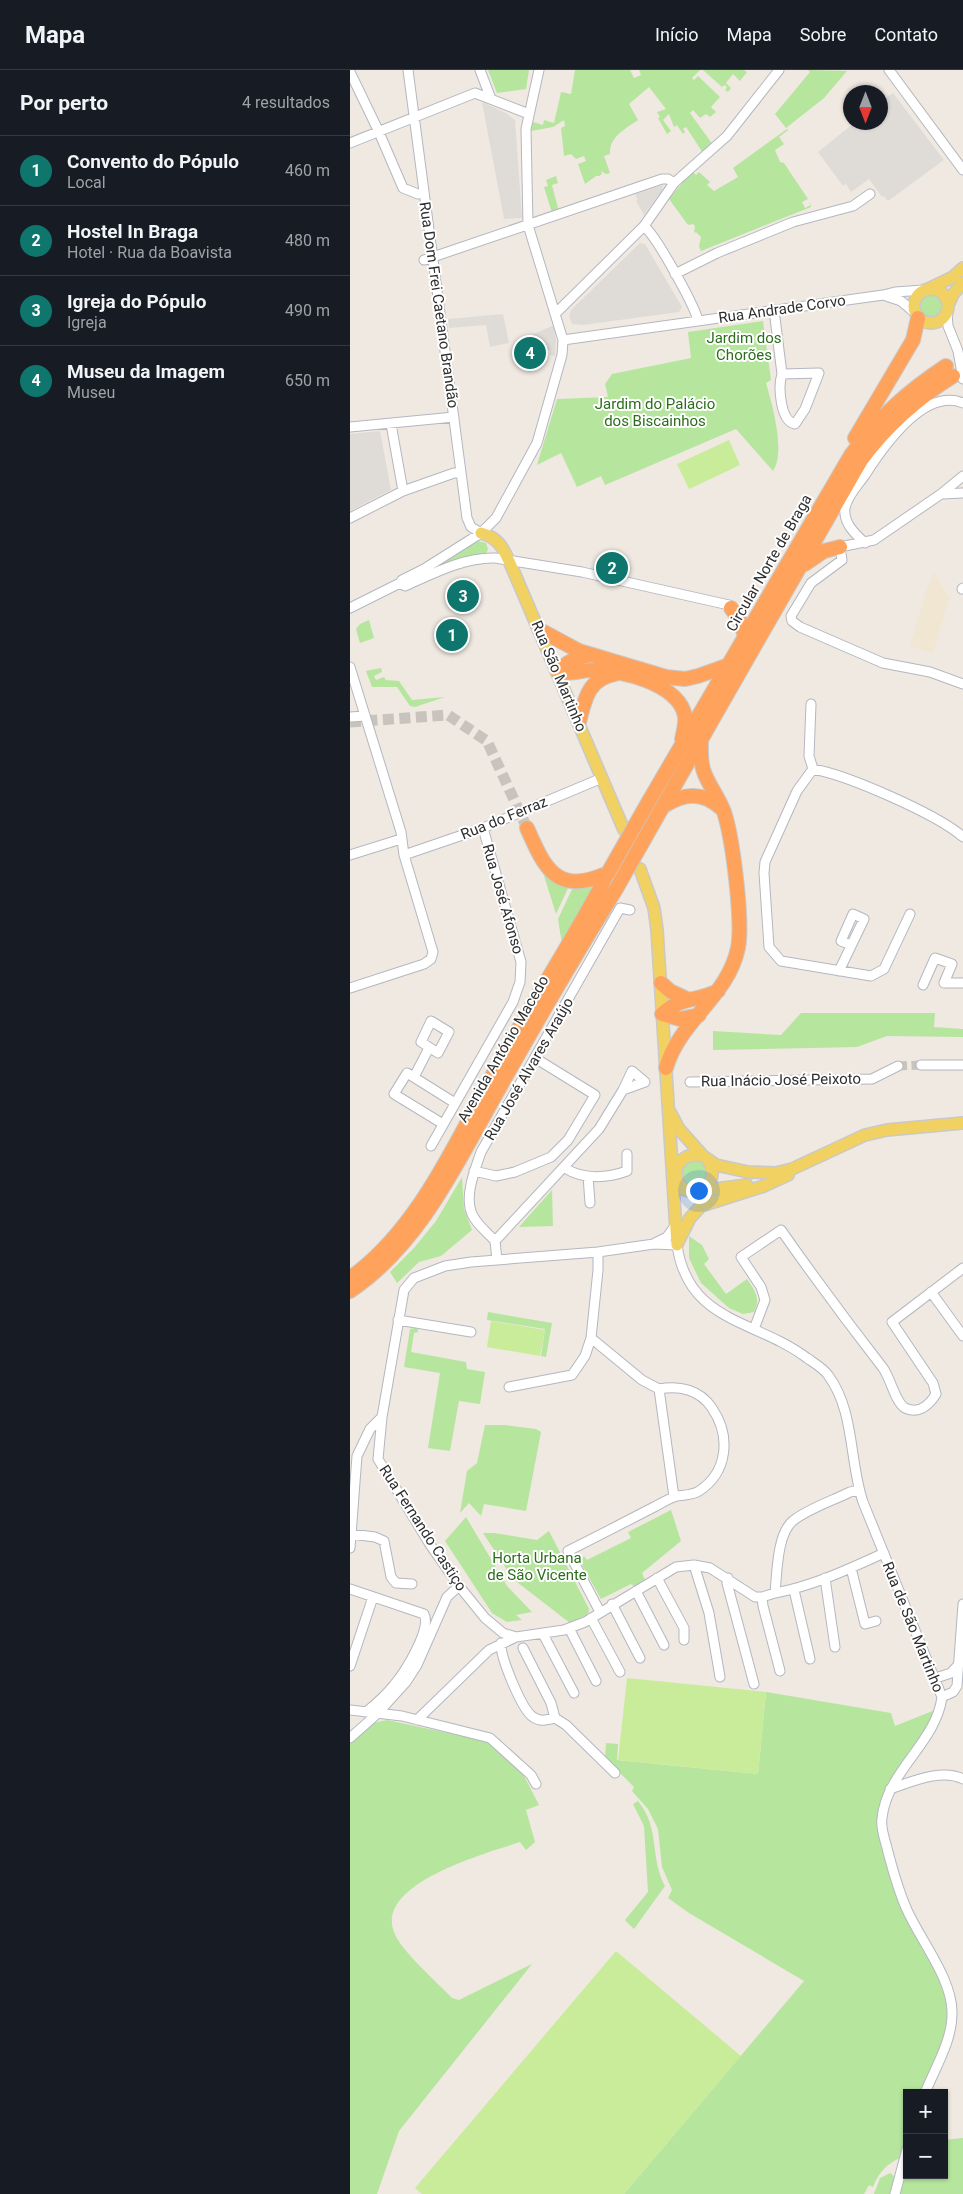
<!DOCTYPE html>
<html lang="pt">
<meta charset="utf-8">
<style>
:root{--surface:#171b24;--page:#242831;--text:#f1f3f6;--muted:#9ea1a6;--line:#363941;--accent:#0f766e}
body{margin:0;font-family:Roboto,sans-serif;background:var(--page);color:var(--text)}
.controls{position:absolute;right:15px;bottom:15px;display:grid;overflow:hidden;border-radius:0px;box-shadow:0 1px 4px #0004}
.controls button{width:45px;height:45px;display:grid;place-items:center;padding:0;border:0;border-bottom:1px solid var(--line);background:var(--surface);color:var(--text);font:25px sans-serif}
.compass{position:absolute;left:493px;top:15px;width:45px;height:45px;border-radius:50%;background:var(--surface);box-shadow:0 1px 4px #0004;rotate:180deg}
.you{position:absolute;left:348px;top:1120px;width:18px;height:18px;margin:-12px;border:4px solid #fff;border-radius:50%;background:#1a73e8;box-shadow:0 0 0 8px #1a73e833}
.badge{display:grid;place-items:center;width:32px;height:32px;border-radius:50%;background:var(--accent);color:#fff;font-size:16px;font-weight:700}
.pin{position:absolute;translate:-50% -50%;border:2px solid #fff;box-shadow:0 1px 5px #0006}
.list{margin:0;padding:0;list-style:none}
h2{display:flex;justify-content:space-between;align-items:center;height:65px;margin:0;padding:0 20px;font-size:21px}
h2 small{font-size:16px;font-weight:400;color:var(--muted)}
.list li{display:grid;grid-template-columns:32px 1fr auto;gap:15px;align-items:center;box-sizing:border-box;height:70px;padding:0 20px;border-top:1px solid var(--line)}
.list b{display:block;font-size:19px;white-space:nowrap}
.list p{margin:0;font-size:16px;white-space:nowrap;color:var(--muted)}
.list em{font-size:16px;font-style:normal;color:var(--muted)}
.map{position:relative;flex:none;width:613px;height:2124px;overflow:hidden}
header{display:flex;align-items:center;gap:30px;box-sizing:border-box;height:70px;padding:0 25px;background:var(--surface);border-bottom:1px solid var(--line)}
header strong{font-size:24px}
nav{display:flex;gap:28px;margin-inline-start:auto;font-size:18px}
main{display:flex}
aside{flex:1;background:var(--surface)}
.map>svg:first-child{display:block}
.education{fill:#f0e6d1}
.green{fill:#b6e59e}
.pitch{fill:#c9ec9a}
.plaza{fill:#dfdcd8}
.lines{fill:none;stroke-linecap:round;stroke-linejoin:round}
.minor-tunnel{stroke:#c8c4bd;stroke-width:9;stroke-dasharray:9 4.5;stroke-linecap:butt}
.major-tunnel{stroke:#c8c4bd;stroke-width:11;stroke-dasharray:11 5.5;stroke-linecap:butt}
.minor-casing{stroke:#b4b7c1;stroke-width:11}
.major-casing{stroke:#c9c9c9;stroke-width:14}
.highway-casing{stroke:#c9c9c9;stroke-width:16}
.minor{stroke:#fff;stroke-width:9}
.major{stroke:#f2d163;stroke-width:11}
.highway{stroke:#ffa35c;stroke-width:14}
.highway-bridge-casing{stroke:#c9c9c9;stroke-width:16;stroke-linecap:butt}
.highway-bridge{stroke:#ffa35c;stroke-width:14}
.labels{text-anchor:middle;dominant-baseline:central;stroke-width:4;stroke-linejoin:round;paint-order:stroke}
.street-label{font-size:15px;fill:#2e2e2e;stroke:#fff}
.park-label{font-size:15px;fill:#2c6e1b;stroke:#fff}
</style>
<header>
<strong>Mapa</strong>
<nav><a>Início</a><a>Mapa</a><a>Sobre</a><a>Contato</a></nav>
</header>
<main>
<aside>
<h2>Por perto<small>4 resultados</small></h2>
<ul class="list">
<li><span class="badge">1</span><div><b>Convento do Pópulo</b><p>Local</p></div><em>460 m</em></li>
<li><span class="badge">2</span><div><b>Hostel In Braga</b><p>Hotel · Rua da Boavista</p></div><em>480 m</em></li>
<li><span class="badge">3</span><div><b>Igreja do Pópulo</b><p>Igreja</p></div><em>490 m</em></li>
<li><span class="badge">4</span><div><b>Museu da Imagem</b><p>Museu</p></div><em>650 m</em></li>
</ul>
</aside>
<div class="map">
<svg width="613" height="2124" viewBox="0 0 613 2124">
<rect width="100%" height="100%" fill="#efe9e1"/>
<path class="education" d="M584 503 599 528 583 583 560 576 576 522Z"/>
<path class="green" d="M138 0H179L176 19 147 23Z
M225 0H280L284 8 291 5 289 0H350L342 8 344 10 348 6 370 27 361 37 366 42 360 47 356 44 350 48 343 40 340 43 363 75 353 83 336 57 333 59 335 62 333 64 327 55 324 57 319 44 313 50 321 61 317 64 308 48 310 47 307 42 316 39 299 17 279 34 288 50C275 59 259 67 260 84L254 86 260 103 256 104 251 101 252 104 249 106H246L235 114 228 94 236 91 234 86 226 89 221 84 214 86 211 58 215 56 214 50 203 57 181 61 183 52 193 55 194 50 204 53 211 22 221 24Z
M353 0H394L397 2 390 11 383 4 376 13 381 18 378 22 375 20 377 17 374 15 372 17Z
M458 0 497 1 474 28 436 58 425 44 460 2Z
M437 59 438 60 429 67 434 74 425 80 430 92 434 93 458 129 452 132 455 138 461 135 459 131 461 136V137L351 181 349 176 351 167 347 163 344 162 345 156 343 154 338 155 319 129 342 101 346 105 349 102 360 112 357 115 364 121 388 107 383 98Z
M206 106 208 113 202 115 209 142 202 143 194 117 198 116 196 110Z
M568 236a13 13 0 1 1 26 0a13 13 0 1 1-26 0Z
M413 251 421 310 416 313C422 334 436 382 423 401L386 359 255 415 251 406 227 417 211 383 187 395 207 329 258 327 255 314 262 304 341 288 338 262Z
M128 471 136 473 138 479 136 484 56 513Z
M19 550 24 568 10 573 6 559 10 554Z
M31 598 32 602 24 606 26 610 34 607 36 610 49 611 62 630 95 627 65 637 60 636 47 617H22L16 601Z
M191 796 220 814 206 844Z
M247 811 212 874 208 849 224 815Z
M451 943H585L584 957 613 959V967L537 966 507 977 363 980V961L431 965Z
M330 1103a14 14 0 1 1 28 0a14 14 0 1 1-28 0Z
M112 1107 114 1139 122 1160 91 1186 69 1192 47 1213 40 1202 64 1178 86 1151Z
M202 1120 203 1156 169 1157Z
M339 1166 352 1175 359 1189 354 1194 376 1224 397 1209C405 1221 411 1228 404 1242L393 1244 379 1238 351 1213 339 1188Z
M138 1242 202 1253 196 1287 191 1286 195 1259 137 1250Z
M65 1258 68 1259V1262L64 1263 61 1282 116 1292 117 1299 135 1302 130 1334 109 1331 100 1381 78 1378 90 1303 54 1297 60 1259Z
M135 1355H155L186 1359 191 1362 176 1441 134 1434 131 1446 119 1433 110 1443 117 1401 127 1393Z
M321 1440 331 1471 292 1503 295 1510 284 1516 281 1514 251 1529 232 1495 231 1490 234 1486 237 1490 281 1468 278 1462Z
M116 1447 157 1516 182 1542 166 1545 172 1550 157 1552 142 1543 95 1471Z
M199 1461 239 1539 238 1544 220 1553 163 1509 133 1463H144L187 1470Z
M416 1622 541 1643 545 1656 590 1638 548 1706 531 1750 556 1839 590 1903 602 1944 575 2023H557V2105H594V2070L613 2068V2124H545L554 2086C539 2092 529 2101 523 2117L519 2115 514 2124H274L454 1911 339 1843 318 1828 322 1820 312 1797 308 1759 298 1739 282 1721 284 1717 255 1688 256 1673 268 1674 267 1690 408 1704Z
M37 1650 140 1672 171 1700 189 1735 176 1740 185 1772 176 1780 170 1772C138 1783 25 1813 44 1862 50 1880 87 1912 102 1928L109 1930 182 1894 49 2061 27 2124H0V1672L23 1653Z
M288 1731C311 1760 299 1786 315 1816L284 1859 275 1850 298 1822 294 1756 283 1734Z
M540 2103 545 2107 540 2124H524L530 2108Z"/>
<path class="pitch" d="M379 370 390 395 339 419 327 394Z
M141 1251 195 1260 190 1286 137 1277Z
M277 1608 416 1622 408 1704 268 1690Z
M266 1881 391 1986 274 2124H72L65 2118Z"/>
<path class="plaza" d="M543 23 594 90 538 131 534 126 532 127 519 109 501 122 496 114 493 116 468 82 504 53 530 52 531 31Z
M132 32 156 43 165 50 172 148 154 149Z
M313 115 312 121 294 145 286 131 288 130 285 124Z
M290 173 295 174 332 237 329 242 233 255 222 254 219 247 221 240Z
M153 244 159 273 140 277 136 255 99 258 98 249Z
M204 255 206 270 205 286 200 285V280L171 279 170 270Z
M30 361 41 420 0 441V364Z"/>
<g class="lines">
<path class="minor-tunnel" d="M548 996 571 995"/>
<path class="major-tunnel" d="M0 652 98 645 137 671 177 758"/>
<defs>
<path id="minor" d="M58 0 117 448 121 457 131 463
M130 0 141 29
M539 0 613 100
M0 2 29 62
M31 67 53 118 68 124
M0 73 125 23 179 44
M294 156C307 167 343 233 348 250
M74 190 312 109H318L324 113
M325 204 367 183 443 152 503 136 520 124
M536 226 551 231 564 242
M424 240 432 304C428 316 430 351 445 354L455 339 469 303 432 304
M597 242 598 256 608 281 613 309
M205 244 294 156 324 113 377 66 429 0
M213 270 533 225 545 222 574 220
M41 354 53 421
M0 357 104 347
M613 406 591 424 524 470 490 477 492 490 461 513 441 546 442 551 450 557 533 593 580 602 613 614
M592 424 613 423
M0 448 53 421 104 403H111
M515 473C505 464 493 453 495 438 497 426 508 415 515 405 533 377 574 317 613 333
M50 513 55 516C82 504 114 487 145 488L232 502 379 535 381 538
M612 519 613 518
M0 538 50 513 52 510 74 499 131 463 146 448 187 373 212 285 213 270 178 155 176 59 189 0
M0 597 51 762 54 785 83 882 81 889 74 894 0 918
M461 634 459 686 463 699
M0 647 15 646
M0 785 51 769
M54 785 133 758 252 708
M560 844 534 899 521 906 431 891 419 877 414 803 415 792 447 721 463 699C497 705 587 744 613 767
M489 901 514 849 503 844 491 871 501 875
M573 915 585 888 602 894 594 913H613
M81 951 99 962 88 983 71 972Z
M571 995H613
M282 1001 295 1012 273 1020Z
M64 1007 79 978
M340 1012 522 1009 548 996
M93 1054 44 1024 57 1003 105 1033
M81 1076 163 932 170 912 171 892 133 758
M215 1098C233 1110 258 1108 277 1101V1084
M124 1101 146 1106 165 1102 201 1087 218 1070 245 1025 185 988
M238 1106 240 1133
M145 1171C138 1163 126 1154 122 1144 114 1126 125 1100 131 1082L270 838 280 840
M305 1173 317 1167 325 1156
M147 1190 145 1171 249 1059 273 1020
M581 1222 613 1266
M48 1250 121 1262
M404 1259 415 1230 411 1217 391 1187 431 1160C464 1207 498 1253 533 1298 541 1309 545 1332 555 1338 569 1345 580 1334 586 1324L583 1313 542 1252 613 1198
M241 1268 292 1310 309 1319
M159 1317 222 1305 235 1286 241 1268 248 1200V1182
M309 1319 324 1427
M509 1420 500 1422C482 1431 460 1438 444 1450 427 1462 427 1503 425 1523L412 1527H405L360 1498 344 1495 326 1497 235 1552 214 1560 166 1567 153 1563 135 1548 109 1516 79 1473 28 1389 32 1347 54 1220 64 1208 95 1196 121 1192 248 1182 304 1174 327 1175C338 1253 405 1249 457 1288 464 1293 473 1298 478 1305 505 1341 499 1391 513 1432L592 1627C586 1673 537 1701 532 1748 530 1759 536 1772 538 1782 543 1801 549 1822 557 1840 571 1871 603 1910 602 1944 602 1971 585 1998 575 2023
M1 1464 25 1467 34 1471 41 1507 46 1513 62 1514
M0 1478 7 1386 20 1359 32 1347
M344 1495 359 1543 370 1607
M501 1498 515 1554 526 1551
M307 1508 334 1558V1570
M378 1508 377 1513 404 1614
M475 1508 485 1577
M0 1519 74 1544C82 1559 55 1602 44 1615 36 1625 26 1634 16 1642
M444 1520 460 1589
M286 1521 314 1575
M425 1523C463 1516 499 1499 534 1483
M412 1527 413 1536 430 1601
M262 1534 290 1588
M250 1542 218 1481C248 1466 277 1451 306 1436 313 1432 320 1428 327 1426 334 1425 343 1425 349 1421 378 1402 381 1366 362 1338 350 1320 330 1315 309 1319
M241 1548 270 1602
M219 1558 246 1611
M193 1564 224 1623
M151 1573C150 1587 172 1640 183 1647 190 1652 197 1650 205 1648
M173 1578 201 1633 205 1648 216 1655 265 1703
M0 1596 23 1527
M586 1608 601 1603 610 1593
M592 1627 603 1622 607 1616 613 1534
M0 1640 52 1646 140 1668 181 1705 186 1714
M67 1650 139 1580 166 1567
M0 1668 27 1644 56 1612 67 1595 97 1527 109 1516
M540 1719C561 1712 592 1698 613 1709
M545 2124 557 2079"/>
<path id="major" d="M564 236a17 17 0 1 1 34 0a17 17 0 1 1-34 0Z
M578 219 603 207 613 198
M598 235 603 224 613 213
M131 463C152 469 154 481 163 500L274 760
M290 799 304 838 307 860 327 1175
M320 1042 329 1059 353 1086 366 1095 398 1102 426 1103 442 1099 515 1065 537 1060 613 1053
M353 1086C340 1083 332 1087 326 1098L327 1112 335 1120 342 1122 397 1115
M355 1120C363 1110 365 1101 358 1090
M328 1172 340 1148 351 1136 414 1116 438 1105"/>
<path id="highway" d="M505 368 563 270 568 248
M455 494 474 481 490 477
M381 538 390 551 395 566
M190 560 229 581 316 607 335 609 348 606 379 595
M241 585C229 586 216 592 208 602 220 605 231 600 243 600 270 599 329 614 335 646 336 653 334 661 332 669
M229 652C235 629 238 609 265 604
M299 731 501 385C529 347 557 322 596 296
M313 736 511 390C537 355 566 329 603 306
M314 736C334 723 352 721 371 738
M177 758C195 799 207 826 258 803
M311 913 320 921 337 929
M349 945 330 949 312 944C332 926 346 932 368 921
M316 998C329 951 378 927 388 878 393 852 383 769 374 742 369 728 359 716 354 702 350 692 351 681 351 671
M0 1208C73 1157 113 1056 156 981 189 921 227 864 258 803
M0 1221C72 1173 109 1088 151 1015 188 949 226 884 266 819"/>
</defs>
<use href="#minor" class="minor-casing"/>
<use href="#major" class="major-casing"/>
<use href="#highway" class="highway-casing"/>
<use href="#minor" class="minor"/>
<use href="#major" class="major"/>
<use href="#highway" class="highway"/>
<defs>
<path id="highway-bridge" d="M258 803 299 731
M266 819 313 736"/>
</defs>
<use href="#highway-bridge" class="highway-bridge-casing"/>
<use href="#highway-bridge" class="highway-bridge"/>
</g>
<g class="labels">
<g class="street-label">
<text transform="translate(89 235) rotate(82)">Rua Dom Frei Caetano Brandão</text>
<text transform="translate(432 239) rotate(-8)">Rua Andrade Corvo</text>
<text transform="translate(419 493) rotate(-60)">Circular Norte de Braga</text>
<text transform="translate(209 606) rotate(67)">Rua São Martinho</text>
<text transform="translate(154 748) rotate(-22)">Rua do Ferraz</text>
<text transform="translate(153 829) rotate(74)">Rua José Afonso</text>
<text transform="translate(153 979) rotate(-60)">Avenida António Macedo</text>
<text transform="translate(179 999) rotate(-60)">Rua José Alvares Araújo</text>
<text transform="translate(431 1010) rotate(-1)">Rua Inácio José Peixoto</text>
<text transform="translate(73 1458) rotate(57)">Rua Fernando Castiço</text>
<text transform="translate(563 1557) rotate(68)">Rua de São Martinho</text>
</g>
<g class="park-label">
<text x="394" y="268">Jardim dos<tspan x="394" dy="17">Chorões</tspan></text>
<text x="305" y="334">Jardim do Palácio<tspan x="305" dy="17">dos Biscainhos</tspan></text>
<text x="187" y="1488">Horta Urbana<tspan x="187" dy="17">de São Vicente</tspan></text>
</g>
</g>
</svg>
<div class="controls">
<button>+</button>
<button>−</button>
</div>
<svg class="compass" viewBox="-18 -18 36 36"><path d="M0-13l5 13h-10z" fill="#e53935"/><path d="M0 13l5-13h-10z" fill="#9ea1a6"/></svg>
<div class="you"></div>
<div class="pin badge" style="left:102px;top:565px">1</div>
<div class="pin badge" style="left:262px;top:498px">2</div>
<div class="pin badge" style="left:113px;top:526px">3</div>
<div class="pin badge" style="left:180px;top:283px">4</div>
</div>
</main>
